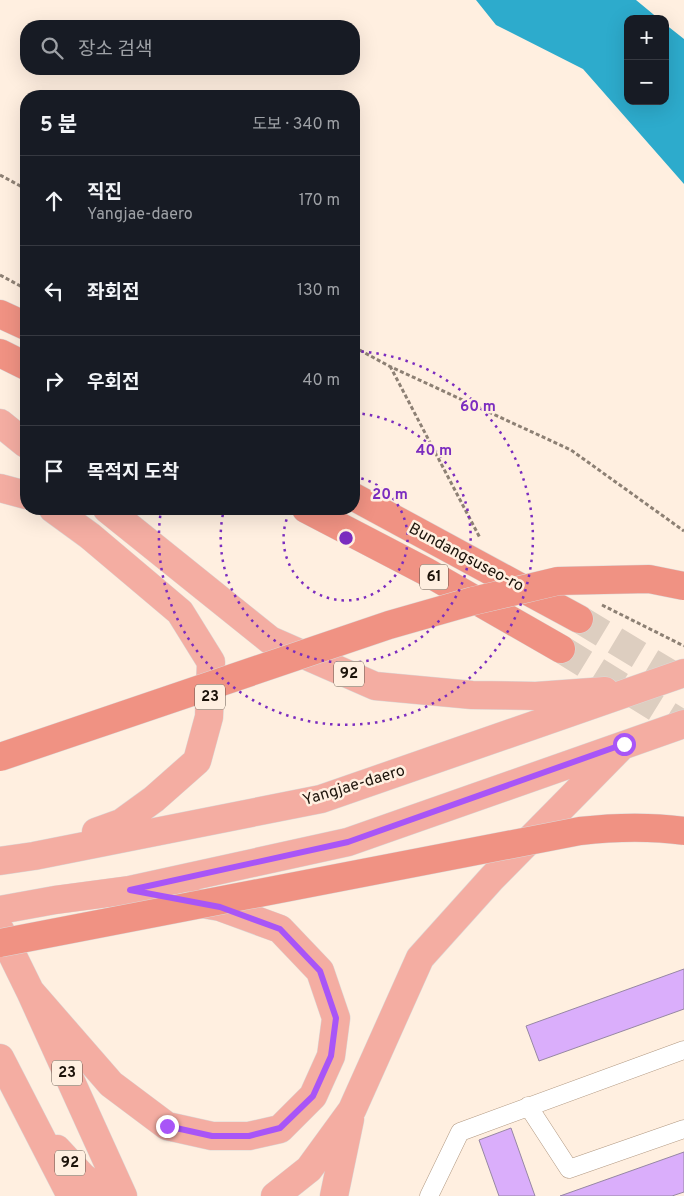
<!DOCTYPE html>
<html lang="ko">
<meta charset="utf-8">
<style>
:root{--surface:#171b24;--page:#20242c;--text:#f1f3f6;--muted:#9ea1a6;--line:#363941}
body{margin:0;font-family:Overpass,"Noto Sans KR",sans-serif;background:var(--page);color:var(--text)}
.controls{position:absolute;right:15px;top:15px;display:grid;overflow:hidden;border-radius:10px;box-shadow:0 5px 20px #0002}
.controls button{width:45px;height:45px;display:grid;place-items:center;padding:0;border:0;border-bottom:1px solid var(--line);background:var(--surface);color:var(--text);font:25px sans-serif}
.stop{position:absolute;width:15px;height:15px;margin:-11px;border:4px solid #a855f7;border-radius:50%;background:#fff}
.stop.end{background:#a855f7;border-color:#fff;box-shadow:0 1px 5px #0008}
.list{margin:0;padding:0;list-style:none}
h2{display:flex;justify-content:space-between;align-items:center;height:65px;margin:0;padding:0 20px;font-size:21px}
h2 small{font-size:16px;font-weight:400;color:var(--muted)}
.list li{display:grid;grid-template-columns:32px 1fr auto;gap:15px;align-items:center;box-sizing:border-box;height:90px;padding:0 20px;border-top:1px solid var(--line)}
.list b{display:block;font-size:19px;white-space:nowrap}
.list p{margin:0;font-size:16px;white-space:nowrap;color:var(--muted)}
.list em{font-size:16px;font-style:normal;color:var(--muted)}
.icon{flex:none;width:28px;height:28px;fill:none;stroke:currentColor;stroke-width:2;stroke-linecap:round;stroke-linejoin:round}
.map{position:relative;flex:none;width:684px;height:1196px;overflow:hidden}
.search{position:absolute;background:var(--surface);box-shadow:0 5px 20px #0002;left:20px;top:20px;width:340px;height:55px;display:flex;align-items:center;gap:12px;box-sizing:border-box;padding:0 18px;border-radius:20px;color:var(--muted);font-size:19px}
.panel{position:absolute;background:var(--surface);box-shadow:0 5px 20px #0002;left:20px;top:90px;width:340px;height:425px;border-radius:20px}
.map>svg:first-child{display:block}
.water{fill:#2dabcc}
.building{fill:#daaefb;stroke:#9687a3}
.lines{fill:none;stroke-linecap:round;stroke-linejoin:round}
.trunk-tunnel{stroke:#ddcec0;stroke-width:28;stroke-dasharray:28 14;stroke-linecap:butt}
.minor-casing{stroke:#b19881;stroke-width:19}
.primary-casing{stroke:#dbd9d8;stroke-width:29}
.trunk-casing{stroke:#dbd9d8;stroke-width:29}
.path{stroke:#8d8074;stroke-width:3;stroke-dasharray:4 2.5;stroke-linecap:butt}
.minor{stroke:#fff;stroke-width:18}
.primary{stroke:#f4ada2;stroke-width:28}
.trunk{stroke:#f09283;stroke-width:28}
.trunk-bridge-casing{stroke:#dbd9d8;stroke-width:29;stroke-linecap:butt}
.trunk-bridge{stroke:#f09283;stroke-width:28}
.route{stroke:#a855f7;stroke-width:6}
.ring{fill:none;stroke:#7b2cbf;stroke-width:2.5;stroke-dasharray:2.5 5}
.labels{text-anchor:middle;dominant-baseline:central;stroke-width:5;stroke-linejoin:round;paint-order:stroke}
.shield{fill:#ffefe0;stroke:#60554a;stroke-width:1}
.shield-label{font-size:15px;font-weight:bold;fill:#1c130a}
.street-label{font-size:16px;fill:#1c130a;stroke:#ffefe0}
.centre{fill:#7b2cbf;stroke:#ffefe0;stroke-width:2.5}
.ring-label{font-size:15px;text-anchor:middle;font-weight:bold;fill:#7b2cbf;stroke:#ffefe0;stroke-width:5;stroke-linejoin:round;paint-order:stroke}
</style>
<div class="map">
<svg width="684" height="1196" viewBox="0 0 684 1196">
<rect width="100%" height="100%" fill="#ffefe0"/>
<path class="water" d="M476 0H636L659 19H628V101H665V24L684 39V184L583 69 496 25Z"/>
<path class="building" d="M684 969V1009L539 1061 526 1026Z
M511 1128 535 1196H499L479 1140Z
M684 1152V1192L672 1196H560Z"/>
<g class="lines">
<path class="trunk-tunnel" d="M579 619 684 682
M561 649 684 725"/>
<defs>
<path id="minor" d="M528 1106 569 1169 684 1129
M429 1196 460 1132 684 1050"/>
<path id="primary" d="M0 423 26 444
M0 488 26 495
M53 509 90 536 180 612 211 662 209 717 197 761 154 799 121 823 96 832
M107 509 270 640 375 686 472 695 536 696 605 691
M0 861 34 856 321 799 684 673
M0 910 55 900 130 890 348 842 684 724
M0 930 30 991 123 1196
M30 991 111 1084 167 1126 212 1136H249L280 1129 313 1096 331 1056 336 1018 320 971 280 929 220 907 197 903
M0 1058 71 1196
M57 1149 83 1177 108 1196
M275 1196 309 1169 352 1110 420 958 492 878 619 749
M334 1196 350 1119"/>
<path id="trunk" d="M0 314 26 326
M0 353 26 366
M354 497 579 619
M306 509 425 571 561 649"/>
</defs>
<use href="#minor" class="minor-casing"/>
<use href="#primary" class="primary-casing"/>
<use href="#trunk" class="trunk-casing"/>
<path class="path" d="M0 175 26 189
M0 275 26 289
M354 347 389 366 571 450 684 531
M390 366 480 538
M602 605 684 646"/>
<use href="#minor" class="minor"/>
<use href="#primary" class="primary"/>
<use href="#trunk" class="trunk"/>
<defs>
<path id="trunk-bridge" d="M0 757 389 625 473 601 558 581 649 579 684 586
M0 943 580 831C615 827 649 826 684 831"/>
</defs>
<use href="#trunk-bridge" class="trunk-bridge-casing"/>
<use href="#trunk-bridge" class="trunk-bridge"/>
</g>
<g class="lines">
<path class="route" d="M167 1126 212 1136H249L280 1128 313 1096 331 1056 336 1018 320 971 280 929 220 907 130 890 348 842 624 744"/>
</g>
<g class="ring">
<path d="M354 477A62 62 0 1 1 291 509"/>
<path d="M355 413A125 125 0 1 1 224 509"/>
<path d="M354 351A187 187 0 1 1 161 510"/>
</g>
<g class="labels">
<g class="shield">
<rect x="420" y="564.5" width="28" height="25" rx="4"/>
<rect x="334" y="661.5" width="30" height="25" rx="4"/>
<rect x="195" y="684.5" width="30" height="25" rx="4"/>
<rect x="52" y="1060.5" width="30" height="25" rx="4"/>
<rect x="55" y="1150.5" width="30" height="25" rx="4"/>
</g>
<g class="shield-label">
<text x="434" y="577">61</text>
<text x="349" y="674">92</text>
<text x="210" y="697">23</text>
<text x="67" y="1073">23</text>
<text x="70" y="1163">92</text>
</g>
<g class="street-label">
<text transform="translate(466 558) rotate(28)">Bundangsuseo-ro</text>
<text transform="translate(354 786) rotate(-17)">Yangjae-daero</text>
</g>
</g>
<circle cx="346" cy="538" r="8" class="centre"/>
<g class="ring-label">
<text x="478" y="411">60 m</text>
<text x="434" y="455">40 m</text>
<text x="390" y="499">20 m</text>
</g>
</svg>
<div class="controls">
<button>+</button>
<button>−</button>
</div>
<div class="stop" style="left:624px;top:744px"></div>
<div class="stop end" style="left:167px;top:1126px"></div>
<div class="search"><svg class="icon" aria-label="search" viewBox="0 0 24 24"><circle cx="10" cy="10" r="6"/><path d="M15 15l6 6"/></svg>장소 검색</div>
<section class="panel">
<h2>5 분<small>도보 · 340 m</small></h2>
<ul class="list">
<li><svg class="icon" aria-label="ahead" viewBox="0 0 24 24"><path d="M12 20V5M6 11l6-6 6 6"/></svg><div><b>직진</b><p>Yangjae-daero</p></div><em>170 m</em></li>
<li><svg class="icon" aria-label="left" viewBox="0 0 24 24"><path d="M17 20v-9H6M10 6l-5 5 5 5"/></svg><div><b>좌회전</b></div><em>130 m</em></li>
<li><svg class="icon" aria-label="right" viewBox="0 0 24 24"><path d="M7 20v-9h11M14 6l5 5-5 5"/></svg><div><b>우회전</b></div><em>40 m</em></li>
<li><svg class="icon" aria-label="arrive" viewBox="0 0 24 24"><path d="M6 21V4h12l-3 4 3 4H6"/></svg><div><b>목적지 도착</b></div></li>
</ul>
</section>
</div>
